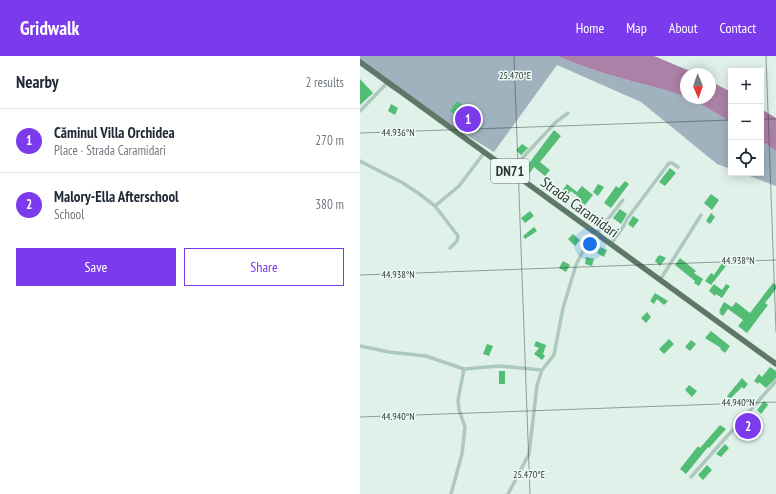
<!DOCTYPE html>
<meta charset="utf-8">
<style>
:root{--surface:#fff;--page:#f6f6f7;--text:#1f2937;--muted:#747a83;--line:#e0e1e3;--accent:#7c3aed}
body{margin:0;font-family:"PT Sans Narrow",sans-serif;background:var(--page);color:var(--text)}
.controls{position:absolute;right:12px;top:12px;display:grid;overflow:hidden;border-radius:0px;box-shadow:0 2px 10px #0003}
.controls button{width:36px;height:36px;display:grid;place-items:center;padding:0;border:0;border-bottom:1px solid var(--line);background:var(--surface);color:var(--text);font:20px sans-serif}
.compass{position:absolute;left:320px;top:12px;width:36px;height:36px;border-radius:50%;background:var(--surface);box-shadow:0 2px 10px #0003;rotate:178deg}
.you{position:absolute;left:230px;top:188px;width:14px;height:14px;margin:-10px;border:3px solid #fff;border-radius:50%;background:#1a73e8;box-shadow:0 0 0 6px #1a73e833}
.badge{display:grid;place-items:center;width:26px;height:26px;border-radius:50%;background:var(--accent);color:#fff;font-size:13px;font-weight:700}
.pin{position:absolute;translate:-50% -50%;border:2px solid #fff;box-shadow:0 1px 4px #0006}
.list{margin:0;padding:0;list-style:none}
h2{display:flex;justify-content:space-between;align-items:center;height:52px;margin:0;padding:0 16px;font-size:17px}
h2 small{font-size:13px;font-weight:400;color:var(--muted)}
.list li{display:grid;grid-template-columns:26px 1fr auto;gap:12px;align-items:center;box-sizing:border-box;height:64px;padding:0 16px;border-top:1px solid var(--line)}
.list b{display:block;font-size:15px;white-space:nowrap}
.list p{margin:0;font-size:13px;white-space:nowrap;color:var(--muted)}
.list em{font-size:13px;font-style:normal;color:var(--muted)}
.actions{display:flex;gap:8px;padding:12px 16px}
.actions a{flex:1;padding:9px 0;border:1px solid var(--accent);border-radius:0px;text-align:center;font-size:14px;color:var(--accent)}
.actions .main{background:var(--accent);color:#fff}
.icon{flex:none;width:22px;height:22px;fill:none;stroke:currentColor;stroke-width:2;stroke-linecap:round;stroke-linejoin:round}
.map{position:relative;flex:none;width:416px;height:438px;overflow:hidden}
header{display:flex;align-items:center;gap:24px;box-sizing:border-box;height:56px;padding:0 20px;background:var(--accent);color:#fff}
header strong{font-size:19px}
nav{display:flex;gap:22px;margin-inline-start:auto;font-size:14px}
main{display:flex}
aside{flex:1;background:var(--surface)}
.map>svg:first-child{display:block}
.green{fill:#a1b2bf}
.water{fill:#ac81a7}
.building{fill:#53bc75}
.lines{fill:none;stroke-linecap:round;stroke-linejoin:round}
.street{stroke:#adc8bc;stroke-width:3.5}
.primary{stroke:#5d7868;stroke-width:5.5}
.ticks{fill:none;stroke:#2b3730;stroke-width:1;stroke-opacity:0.45}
.labels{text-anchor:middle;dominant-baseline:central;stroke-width:3;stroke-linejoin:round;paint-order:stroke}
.shield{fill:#ecf9f4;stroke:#65716b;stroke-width:1}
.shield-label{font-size:14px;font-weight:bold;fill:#2b3730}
.street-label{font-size:15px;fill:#2b3730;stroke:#ecf9f4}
.ticks-label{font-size:10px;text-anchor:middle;fill:#2b3730;stroke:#ecf9f4;stroke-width:3;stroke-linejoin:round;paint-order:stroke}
</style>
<header>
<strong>Gridwalk</strong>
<nav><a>Home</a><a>Map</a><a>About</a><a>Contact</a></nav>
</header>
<main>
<aside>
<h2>Nearby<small>2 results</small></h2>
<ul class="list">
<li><span class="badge">1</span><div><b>Căminul Villa Orchidea</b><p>Place · Strada Caramidari</p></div><em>270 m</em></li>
<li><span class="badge">2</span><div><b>Malory-Ella Afterschool</b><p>School</p></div><em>380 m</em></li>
</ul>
<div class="actions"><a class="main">Save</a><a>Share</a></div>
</aside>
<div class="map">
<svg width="416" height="438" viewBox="0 0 416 438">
<rect width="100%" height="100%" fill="#e0f1ea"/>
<path class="green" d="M0 0H197C219 9 241 17 264 23 285 29 305 33 326 41V42H330L371 66V113L357 108 281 46 197 9 134 96 30 32 0 8Z
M401 85 416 95V130L382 117H401Z"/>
<path class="water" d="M197 0H294L337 18H326V41C305 33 285 29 264 23 241 17 219 9 197 0Z
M350 25 371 36V66L330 42H350Z
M401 53 416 62V95L401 85Z"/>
<path class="building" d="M0 23 13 37 0 49Z
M97 45 110 54 108 58 123 69 118 76 90 55Z
M31 48 38 52 35 59 28 55Z
M194 74 201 80 180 106 190 114 185 120 174 111 169 118 164 114Z
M162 88 168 92 161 99 156 94Z
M310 112 316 117 305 130 299 126Z
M265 125 269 128 251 152 244 147 256 130 259 132Z
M207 128 217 136 222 130 233 139 225 149 220 145 221 143 211 135 208 138 203 134Z
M238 128 244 131 238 140 233 136Z
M351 138 359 144 352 154 344 147Z
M260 153 267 158 261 168 253 162Z
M170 155 174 160 165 167 161 162Z
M351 157 355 161 350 168 346 165Z
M273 160 279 164 273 172 268 168Z
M174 171 177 175 165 183 163 180Z
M213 178 220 184 215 190 208 183Z
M240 191 247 194 244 201 237 197Z
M300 199 306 202 300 210 295 205 298 200H299Z
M226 201 234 203 232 210 225 208Z
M320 202 336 215 334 217 343 223 339 230 334 227 335 225 315 209Z
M203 205 210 209 206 216 199 212Z
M362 207 366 210 351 229 345 225 351 217 354 219Z
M413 227 416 229V233L405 247 408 249 387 277 378 270 383 264 368 253 363 260 359 257 361 256 359 255 364 246 372 251 376 246 390 257Z
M354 228 362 234 366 228 370 230 362 242 356 238 355 240 349 235Z
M295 237 308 245 304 249 297 243 294 248 290 245Z
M287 256 291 261 286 267 281 262Z
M351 275 370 290 365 297 360 293 361 292 345 282Z
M309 283 314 288 304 298 299 293Z
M331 284 336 288 330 295 325 291Z
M176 285 186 289 183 298 185 300 182 304 174 298 179 292 174 290Z
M127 288 133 290 129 300 123 298Z
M410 311 416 315V322L406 332 399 326 398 328 394 325 399 318 402 321Z
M139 315H145V328H139Z
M382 322 388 328 384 333 382 331 370 343 367 340Z
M329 329 337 335 332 341 325 334Z
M404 345 408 349 401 358 397 354Z
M384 366 389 370 380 380 376 376Z
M393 366 397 369 395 372 396 373 393 377 388 372Z
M360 369 366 373 349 392 348 391 326 418 320 413 338 390 340 392Z
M365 388 369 392 361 401 356 398Z
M347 409 352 414 343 424 338 419Z"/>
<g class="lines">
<path class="street" d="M0 55 28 26
M0 105 43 127 58 137 75 150 98 180 97 185 90 192
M150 115 196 66 208 57
M75 150 99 130 124 97
M251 188 263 171 267 163 309 107H312L318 111
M300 224 341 159
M0 290 29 296 66 300 104 313 139 310 182 314
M331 421 416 325
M91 438 102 398 105 371 99 354 98 344 104 313
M148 438 169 398 177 329 182 314 194 299 203 252 216 209 223 195 263 144"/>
<path class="primary" d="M0 6 416 308"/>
</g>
<path class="ticks" d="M154 0 170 438M406 0 416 276M401 63H416M0 77 371 64M0 219 416 204M0 361 416 346"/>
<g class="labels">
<rect class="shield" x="131" y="103" width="38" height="24" rx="3"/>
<g class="shield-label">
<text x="150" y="115">DN71</text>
</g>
<g class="street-label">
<text transform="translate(220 151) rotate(36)">Strada Caramidari</text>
</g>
</g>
<g class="ticks-label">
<text x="155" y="23">25.470°E</text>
<text x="38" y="80">44.936°N</text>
<text x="378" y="208">44.938°N</text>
<text x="38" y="222">44.938°N</text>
<text x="378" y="350">44.940°N</text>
<text x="38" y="364">44.940°N</text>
<text x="169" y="422">25.470°E</text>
</g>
</svg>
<div class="controls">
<button>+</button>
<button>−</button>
<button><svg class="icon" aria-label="locate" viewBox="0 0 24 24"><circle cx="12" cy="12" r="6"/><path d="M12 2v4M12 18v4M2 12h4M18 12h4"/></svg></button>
</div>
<svg class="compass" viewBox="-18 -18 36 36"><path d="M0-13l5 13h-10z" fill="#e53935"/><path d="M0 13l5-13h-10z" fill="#747a83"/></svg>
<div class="you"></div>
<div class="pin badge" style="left:108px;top:63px">1</div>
<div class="pin badge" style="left:388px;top:370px">2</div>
</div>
</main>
